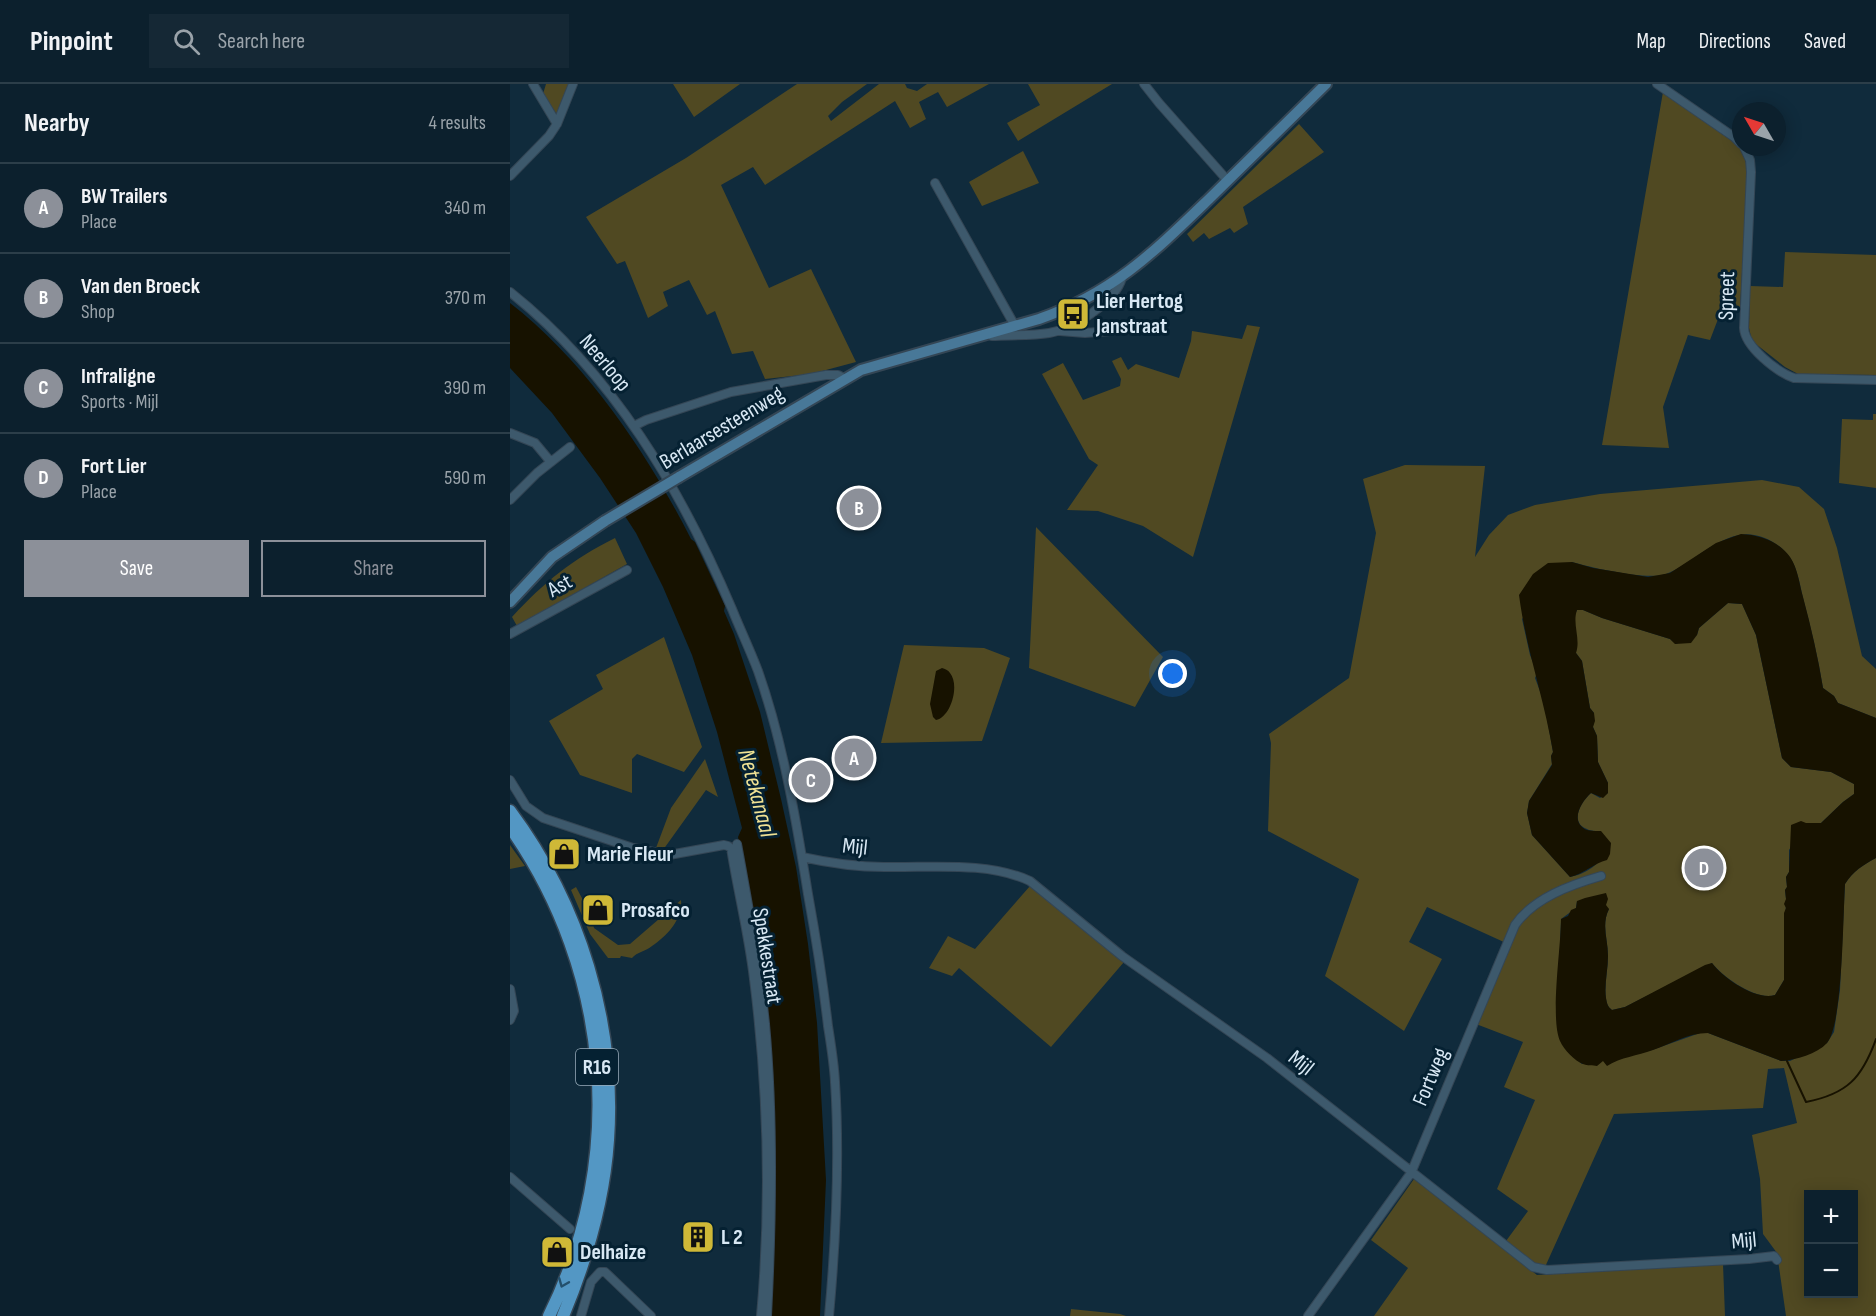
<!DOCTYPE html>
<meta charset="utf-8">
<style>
:root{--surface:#0c202d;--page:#152835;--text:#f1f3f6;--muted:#9aa3aa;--line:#2c3e49;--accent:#8c9099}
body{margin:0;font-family:"Sofia Sans Condensed",sans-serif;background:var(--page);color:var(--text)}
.controls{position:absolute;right:18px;bottom:18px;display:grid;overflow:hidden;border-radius:0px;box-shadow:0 3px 15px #0003}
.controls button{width:54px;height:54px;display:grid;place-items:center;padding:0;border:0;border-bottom:2px solid var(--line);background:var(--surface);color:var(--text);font:30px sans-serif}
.compass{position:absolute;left:1222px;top:18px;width:54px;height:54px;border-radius:50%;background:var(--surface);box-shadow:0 3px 15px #0003;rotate:309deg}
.you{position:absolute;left:663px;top:590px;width:21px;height:21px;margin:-15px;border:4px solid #fff;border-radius:50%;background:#1a73e8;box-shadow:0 0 0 9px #1a73e833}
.badge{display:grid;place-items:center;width:39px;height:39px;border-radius:50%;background:var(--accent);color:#fff;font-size:20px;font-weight:700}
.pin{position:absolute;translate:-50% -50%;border:3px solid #fff;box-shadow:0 2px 6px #0006}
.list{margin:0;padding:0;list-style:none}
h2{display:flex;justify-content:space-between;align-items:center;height:78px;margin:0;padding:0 24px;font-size:26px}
h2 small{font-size:20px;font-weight:400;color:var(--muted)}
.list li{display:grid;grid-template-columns:39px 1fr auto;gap:18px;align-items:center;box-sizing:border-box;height:90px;padding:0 24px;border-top:2px solid var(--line)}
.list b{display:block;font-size:22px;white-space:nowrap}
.list p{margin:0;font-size:20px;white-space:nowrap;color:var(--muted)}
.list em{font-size:20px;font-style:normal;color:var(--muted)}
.actions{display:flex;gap:12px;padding:18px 24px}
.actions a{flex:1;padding:14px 0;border:2px solid var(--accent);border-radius:0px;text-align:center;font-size:21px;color:var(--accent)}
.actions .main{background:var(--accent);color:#fff}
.icon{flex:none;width:33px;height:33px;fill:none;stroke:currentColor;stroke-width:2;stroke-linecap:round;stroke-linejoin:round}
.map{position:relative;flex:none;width:1366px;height:1232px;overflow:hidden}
header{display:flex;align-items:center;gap:36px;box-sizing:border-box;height:84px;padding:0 30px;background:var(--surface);border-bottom:2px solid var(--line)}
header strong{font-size:28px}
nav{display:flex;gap:33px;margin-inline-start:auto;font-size:21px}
.search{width:420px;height:54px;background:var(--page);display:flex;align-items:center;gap:15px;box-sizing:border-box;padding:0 21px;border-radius:0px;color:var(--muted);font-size:22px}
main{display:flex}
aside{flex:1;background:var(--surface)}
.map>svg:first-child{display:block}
.green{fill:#504922;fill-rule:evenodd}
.water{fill:#171200}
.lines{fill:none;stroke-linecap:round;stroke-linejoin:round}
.stream{stroke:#171200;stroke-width:2}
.street-casing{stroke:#344655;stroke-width:10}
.secondary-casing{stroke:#344655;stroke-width:14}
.primary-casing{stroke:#344655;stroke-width:15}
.street{stroke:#3d596c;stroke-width:8}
.secondary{stroke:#487898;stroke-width:10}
.primary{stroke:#5397c4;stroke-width:12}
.secondary-bridge-casing{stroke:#344655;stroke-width:14;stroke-linecap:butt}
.secondary-bridge{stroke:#487898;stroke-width:10}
.oneway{stroke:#24506c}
.labels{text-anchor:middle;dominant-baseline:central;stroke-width:6;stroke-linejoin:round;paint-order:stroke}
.shield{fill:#052132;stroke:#99acba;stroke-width:1.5}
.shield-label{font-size:21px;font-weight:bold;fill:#d8e8f4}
.street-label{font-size:22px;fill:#d8e8f4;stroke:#052132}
.poi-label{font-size:22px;font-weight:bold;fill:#d8e8f4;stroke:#052132;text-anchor:start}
.water-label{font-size:24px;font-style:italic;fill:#f0e294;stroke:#052132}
</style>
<header>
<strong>Pinpoint</strong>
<div class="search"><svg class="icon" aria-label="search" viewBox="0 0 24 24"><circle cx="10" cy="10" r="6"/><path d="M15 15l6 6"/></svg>Search here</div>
<nav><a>Map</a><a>Directions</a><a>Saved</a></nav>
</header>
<main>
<aside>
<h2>Nearby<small>4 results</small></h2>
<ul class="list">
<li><span class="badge">A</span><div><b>BW Trailers</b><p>Place</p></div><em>340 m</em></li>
<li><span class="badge">B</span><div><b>Van den Broeck</b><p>Shop</p></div><em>370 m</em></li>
<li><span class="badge">C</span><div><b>Infraligne</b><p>Sports · Mijl</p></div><em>390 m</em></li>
<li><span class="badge">D</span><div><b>Fort Lier</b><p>Place</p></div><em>590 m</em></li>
</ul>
<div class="actions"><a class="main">Save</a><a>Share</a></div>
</aside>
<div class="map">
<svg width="1366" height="1232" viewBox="0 0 1366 1232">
<rect width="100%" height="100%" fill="#102b3c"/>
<path class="green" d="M36 0H61L48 32 33 10Z
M163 0H230L184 33Z
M287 0H357L332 18 318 32 321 37 369 0H395L397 4 407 7 417 0H479L437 23 428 8 409 18 416 35 400 44 385 17 255 101 243 83 211 101 259 204 301 185 346 278 301 290 255 295 243 267 222 270 205 227 197 231 179 196 153 208 158 222 138 234 115 177 107 180 76 133 176 74Z
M518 0H602L508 57 497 39 530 21Z
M1153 8 1225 59 1231 64 1238 84 1230 223 1213 222 1200 256 1178 251 1153 323 1159 364 1092 361Z
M789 40 814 68 733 123 738 140 724 149 720 144 699 155 694 149 683 158 677 150Z
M513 67 529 99 472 122 459 98Z
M1275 168 1366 171V291L1288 290 1275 283 1242 257 1239 244 1240 202 1273 203Z
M737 241 750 243 683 473 633 442 588 427 557 426 588 381 579 375 532 290 553 279 573 316 610 302 611 295 602 277 611 273 618 286 626 280 669 294 681 257 682 247 732 255Z
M1363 330H1366V404L1329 399 1332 335 1363 336Z
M895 381 975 382 965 473 979 451 998 431 1025 421 1090 410 1252 396 1289 403 1314 425 1327 464 1352 572 1366 585V634L1328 619 1324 612 1313 604C1308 573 1301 544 1293 514 1290 501 1288 487 1281 475 1271 459 1248 447 1229 451 1199 457 1177 485 1152 491 1132 495 1083 484 1062 478L1012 535 1020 571 1027 589 1025 594 1034 618 1043 668 1041 672 1042 680 1019 717 1017 729 1022 751 1060 793C1071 791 1080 786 1089 778L1091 747C1087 747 1080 747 1077 745 1059 738 1071 718 1081 709L1090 714 1098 709V699L1088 678 1087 652 1083 643 1084 629 1080 624 1072 577 1066 569 1064 533 1067 526H1073L1092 534 1160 555 1166 560 1187 551 1189 544 1218 519 1232 520 1246 551 1272 674 1281 683 1321 688 1344 700V710L1333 718 1311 739H1296L1279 766V788L1276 793 1277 803 1275 806 1276 815 1274 896 1265 911C1246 917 1213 893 1202 879L1115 923 1102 926C1098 923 1097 920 1096 915 1094 901 1098 886 1098 872 1098 855 1091 841 1099 825L1067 817 1066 824 1051 835 1047 945 1060 970 1072 980 1093 976 1097 981 1118 971 1142 966 1190 949H1198L1271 977H1280L1317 959 1324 948 1330 906 1335 800C1343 787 1353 781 1366 774V1232H1276L1267 1169 1253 1150 1250 1095 1242 1051 1287 1039 1274 984 1258 985 1253 1024 1104 1030 1035 1183 1027 1181 996 1157 1018 1127 987 1105 1025 1016 994 1003 1013 958 966 940 996 859 917 823 899 858 932 875 894 947 815 892 849 795 758 747 761 659 759 650 839 594 866 449 853 395ZM1298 1110H1344V1210H1298Z
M526 443 653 573 625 623 519 584Z
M105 454 117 480 7 542 2 533C34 498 63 475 105 454Z
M154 553 192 663 174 688 127 670 122 675V709L70 691 39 637 93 605 86 591Z
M394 561 474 564 500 574 472 657 371 659Z
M195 675 208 713 196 706 153 766 146 764 161 724Z
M0 761 15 782 0 785Z
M520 802 614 878 541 963 449 884 442 892 419 884 438 852 465 865Z
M66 803 81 831 84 844 108 861 120 860 171 816C173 835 157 852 142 862 136 867 127 868 122 874L111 872 110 874H98L80 850 61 806Z
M904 1095 1027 1191 1213 1180 1215 1232H864L898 1184 861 1156Z
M561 1225 610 1230 616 1232H560Z"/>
<path class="water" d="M0 219C76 278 138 370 181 455L185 458 215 522 214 527 224 550 250 628 271 715 286 783 298 860 307 939 316 1096 310 1232H260L265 1130 264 1027 241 821 228 753 232 744 207 648 182 571 153 503 126 449 90 394 42 329 0 284Z
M1231 450C1250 451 1268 457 1280 473 1288 485 1289 499 1293 513 1301 543 1308 573 1313 604L1324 612 1328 619 1366 634V774C1353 781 1343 787 1335 800 1333 829 1333 941 1317 959 1307 970 1286 976 1271 977L1198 949C1178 949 1161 960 1143 966 1127 972 1111 973 1097 982L1093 977 1087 982C1083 981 1077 982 1073 980 1065 977 1054 966 1050 957 1040 934 1051 864 1051 835L1058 832 1061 826 1066 824 1067 817 1075 814 1096 809 1098 815 1096 821 1099 825C1091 841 1098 855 1098 872 1098 886 1094 901 1096 914 1097 920 1098 923 1102 926L1115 923 1195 881 1202 879C1213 894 1246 917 1265 911L1274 896V829L1276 824 1274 820 1276 815 1275 806 1277 803 1276 793 1279 788 1281 741 1291 737 1296 739H1311L1333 718 1344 710V700L1321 688 1281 683 1272 674 1246 551 1232 520 1218 519 1189 544 1187 551 1181 559 1165 560 1160 555 1092 534 1073 526H1067C1062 540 1071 555 1066 569L1072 577 1080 624 1084 629 1085 637 1083 643 1087 652 1088 678 1098 699V709L1093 714 1081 709C1071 718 1059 738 1077 746 1080 747 1087 747 1091 747L1101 759 1100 770 1097 776C1084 779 1074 790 1060 793L1022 751 1017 729 1019 717 1042 681 1041 672 1043 668C1034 614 1016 565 1009 511L1023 490 1038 479 1062 478 1083 484 1138 493 1160 489 1206 459Z
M432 584C435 585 438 586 440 589 450 601 441 633 426 636L423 633 420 620 426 587Z"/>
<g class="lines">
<path class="stream" d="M1277 977 1296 1018C1337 1010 1352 994 1366 955"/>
<defs>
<path id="street" d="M23 0 47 40
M634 0 649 19 718 97
M1147 0 1224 53 1231 60
M1234 63 1240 76 1241 88 1234 244C1235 263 1267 288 1284 294L1366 296
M0 92 39 52 47 40 63 0
M425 99 505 242
M0 208C103 290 171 405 222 525 230 545 240 566 248 587 273 658 286 735 298 810 306 854 313 898 318 942 321 961 324 979 325 998 330 1075 326 1155 319 1232
M550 247 575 249 625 245
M482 252C501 251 521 252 539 249 563 245 605 218 612 194
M124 342 136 336 221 308 316 291H328L334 294
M0 349 25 359 40 377
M0 416 27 389 60 363
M0 550 117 486
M0 696 16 722 33 734 123 764 159 771 214 761 218 762 221 764C228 808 239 851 244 895 258 1006 261 1120 251 1232
M227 760C238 820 249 880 255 940 264 1037 262 1135 257 1232
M292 773C319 779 347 783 374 783 421 784 477 777 520 797L612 872 757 974 1023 1183 1037 1186 1239 1175 1264 1172 1267 1176
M0 905 4 927 0 936
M0 1093 60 1145
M71 1232 81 1198 90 1188H95L141 1232
M798 1232 901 1089 1005 841C1024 814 1060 801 1091 792"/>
<path id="secondary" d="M169 393 351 286 529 235C603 209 644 168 699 115 738 77 777 38 816 0
M0 518 42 473 95 437"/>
<path id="primary" d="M0 727C70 821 106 939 98 1056 94 1116 76 1177 53 1232
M0 743C102 888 117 1074 39 1232"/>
</defs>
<use href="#street" class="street-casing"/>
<use href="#secondary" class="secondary-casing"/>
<use href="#primary" class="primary-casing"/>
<use href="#street" class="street"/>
<use href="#secondary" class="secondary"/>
<use href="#primary" class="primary"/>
<defs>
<path id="secondary-bridge" d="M95 437 169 393"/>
</defs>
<use href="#secondary-bridge" class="secondary-bridge-casing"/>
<use href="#secondary-bridge" class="secondary-bridge"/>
</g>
<defs><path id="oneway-chevron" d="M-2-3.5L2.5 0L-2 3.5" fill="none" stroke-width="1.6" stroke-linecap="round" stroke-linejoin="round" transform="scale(1.5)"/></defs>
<use class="oneway" href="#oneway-chevron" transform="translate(53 1199) rotate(112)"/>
<defs>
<symbol id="bus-square" viewBox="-11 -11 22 22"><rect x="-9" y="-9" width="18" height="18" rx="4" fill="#cfb837" stroke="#052132"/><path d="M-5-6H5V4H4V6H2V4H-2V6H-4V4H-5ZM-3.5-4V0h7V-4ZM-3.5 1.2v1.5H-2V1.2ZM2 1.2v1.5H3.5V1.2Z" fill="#111"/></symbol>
<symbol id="shop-square" viewBox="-11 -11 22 22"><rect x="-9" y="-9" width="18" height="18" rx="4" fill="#cfb837" stroke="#052132"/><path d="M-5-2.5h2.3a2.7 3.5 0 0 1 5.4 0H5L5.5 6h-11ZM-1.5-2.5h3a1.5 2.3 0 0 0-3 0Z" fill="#111"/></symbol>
<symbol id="building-square" viewBox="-11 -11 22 22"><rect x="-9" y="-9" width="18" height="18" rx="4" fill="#cfb837" stroke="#052132"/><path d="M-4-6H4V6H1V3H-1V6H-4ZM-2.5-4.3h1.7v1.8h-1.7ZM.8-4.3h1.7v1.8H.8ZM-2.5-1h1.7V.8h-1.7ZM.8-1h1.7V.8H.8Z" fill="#111"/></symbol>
</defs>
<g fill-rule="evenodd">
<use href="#bus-square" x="544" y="211" width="38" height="38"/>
<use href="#shop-square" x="35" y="751" width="38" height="38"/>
<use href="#shop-square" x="69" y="807" width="38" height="38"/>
<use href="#building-square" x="169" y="1134" width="38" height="38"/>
<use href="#shop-square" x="28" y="1149" width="38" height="38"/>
</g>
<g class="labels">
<rect class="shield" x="66" y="965" width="42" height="36" rx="4.5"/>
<g class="shield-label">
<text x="87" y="983">R16</text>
</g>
<g class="street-label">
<text transform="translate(1217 212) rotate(-88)">Spreet</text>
<text transform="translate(95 279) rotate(50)">Neerloop</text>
<text transform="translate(212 344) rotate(-31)">Berlaarsesteenweg</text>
<text transform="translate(50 502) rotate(-29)">Ast</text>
<text transform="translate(345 763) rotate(6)">Mijl</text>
<text transform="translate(257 872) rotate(81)">Spekkestraat</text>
<text transform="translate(791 979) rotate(39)">Mijl</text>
<text transform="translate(921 993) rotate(-67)">Fortweg</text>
<text transform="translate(1234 1157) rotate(-5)">Mijl</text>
</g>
<g class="poi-label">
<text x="586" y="217">Lier Hertog<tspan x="586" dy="25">Janstraat</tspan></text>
<text x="77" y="770">Marie Fleur</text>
<text x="111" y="826">Prosafco</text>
<text x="211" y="1153">L 2</text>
<text x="70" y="1168">Delhaize</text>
</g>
<g class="water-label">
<text transform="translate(247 709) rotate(75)">Netekanaal</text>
</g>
</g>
</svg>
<div class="controls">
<button>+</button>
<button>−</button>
</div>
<svg class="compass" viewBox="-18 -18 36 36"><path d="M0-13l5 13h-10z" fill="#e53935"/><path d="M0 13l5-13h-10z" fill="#9aa3aa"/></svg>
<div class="you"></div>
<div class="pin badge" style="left:344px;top:674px">A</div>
<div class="pin badge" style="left:349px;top:424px">B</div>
<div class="pin badge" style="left:301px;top:696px">C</div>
<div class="pin badge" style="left:1194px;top:784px">D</div>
</div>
</main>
